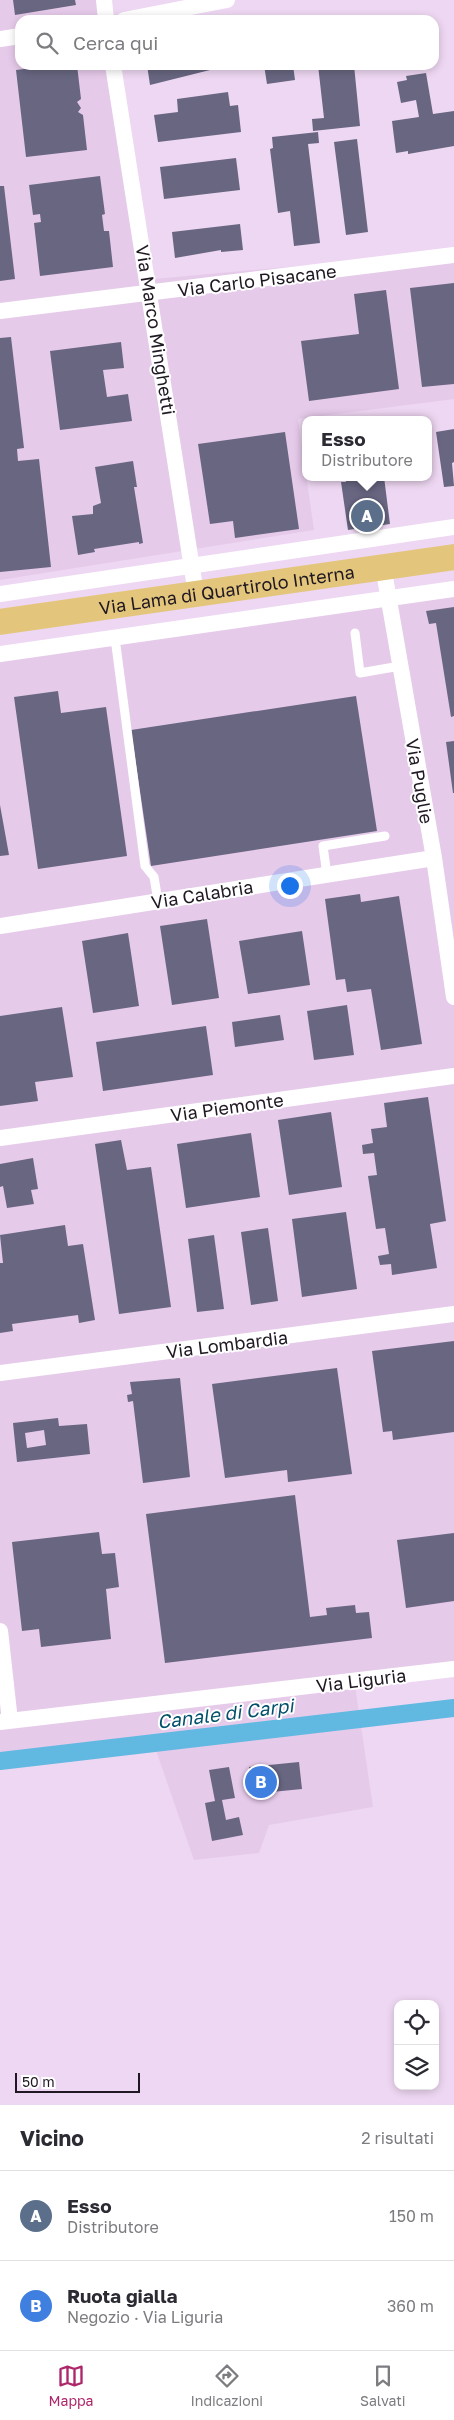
<!DOCTYPE html>
<html lang="it">
<meta charset="utf-8">
<style>
:root{--surface:#fff;--page:#f7f7f7;--text:#2b2b33;--muted:#7c7c81;--line:#e1e1e2;--accent:#ad266a}
body{margin:0;font-family:"Golos Text",sans-serif;background:var(--page);color:var(--text)}
.controls{position:absolute;right:15px;bottom:15px;display:grid;overflow:hidden;border-radius:10px;box-shadow:0 2px 8px #0003}
.controls button{width:45px;height:45px;display:grid;place-items:center;padding:0;border:0;border-bottom:1px solid var(--line);background:var(--surface);color:var(--text);font:25px sans-serif}
.scale{position:absolute;left:15px;bottom:12px;width:125px;box-sizing:border-box;padding-left:5px;border:2px solid #1f1721;border-top:0;font-size:14px;line-height:18px;white-space:nowrap;color:#1f1721;-webkit-text-stroke:4px #fff;paint-order:stroke}
.you{position:absolute;left:289px;top:885px;width:18px;height:18px;margin:-12px;border:4px solid #fff;border-radius:50%;background:#1a73e8;box-shadow:0 0 0 8px #1a73e833}
.badge{display:grid;place-items:center;width:32px;height:32px;border-radius:50%;background:var(--accent);color:#fff;font-size:16px;font-weight:700}
.pin{position:absolute;translate:-50% -50%;border:2px solid #fff;box-shadow:0 1px 5px #0006}
.popup{position:absolute;left:302px;top:416px;width:130px;height:65px;box-sizing:border-box;display:grid;place-content:center;border-radius:10px;background:var(--surface);filter:drop-shadow(0 1px 4px #0005);font-size:16px;white-space:nowrap;color:var(--muted)}
.popup b{font-size:19px;color:var(--text)}
.popup::after{content:'';position:absolute;left:50%;top:100%;margin-left:-10px;border:10px solid transparent;border-top-color:var(--surface)}
.list{margin:0;padding:0;list-style:none}
h2{display:flex;justify-content:space-between;align-items:center;height:65px;margin:0;padding:0 20px;font-size:21px}
h2 small{font-size:16px;font-weight:400;color:var(--muted)}
.list li{display:grid;grid-template-columns:32px 1fr auto;gap:15px;align-items:center;box-sizing:border-box;height:90px;padding:0 20px;border-top:1px solid var(--line)}
.list b{display:block;font-size:19px;white-space:nowrap}
.list p{margin:0;font-size:16px;white-space:nowrap;color:var(--muted)}
.list em{font-size:16px;font-style:normal;color:var(--muted)}
.icon{flex:none;width:28px;height:28px;fill:none;stroke:currentColor;stroke-width:2;stroke-linecap:round;stroke-linejoin:round}
.map{position:relative;flex:none;width:454px;height:2105px;overflow:hidden}
.search{position:absolute;background:var(--surface);box-shadow:0 2px 8px #0003;left:15px;right:15px;top:15px;height:55px;display:flex;align-items:center;gap:12px;box-sizing:border-box;padding:0 18px;border-radius:15px;color:var(--muted);font-size:19px}
.sheet{height:245px;background:var(--surface)}
nav{display:flex;justify-content:space-around;align-items:center;box-sizing:border-box;height:70px;border-top:1px solid var(--line);background:var(--surface);font-size:14px;color:var(--muted)}
nav a{display:grid;justify-items:center;gap:2px}
nav .on{color:var(--accent)}
.map>svg:first-child{display:block}
.built{fill:#e6caea}
.lines{fill:none;stroke-linecap:round;stroke-linejoin:round}
.canal{stroke:#61b9e1;stroke-width:18}
.building{fill:#686681;fill-rule:evenodd}
.service{stroke:#fff;stroke-width:9}
.minor{stroke:#fff;stroke-width:16}
.primary{stroke:#e3c67c;stroke-width:26}
.labels{text-anchor:middle;dominant-baseline:central;stroke-width:4;stroke-linejoin:round;paint-order:stroke}
.street-label{font-size:18px;fill:#1f1721;stroke:#fff}
.water-label{font-size:19px;font-style:italic;fill:#03506b;stroke:#fff}
</style>
<div class="map">
<svg width="454" height="2105" viewBox="0 0 454 2105">
<rect width="100%" height="100%" fill="#eed7f2"/>
<path class="built" d="M0 0H98L101 20H20V65H110L154 279 454 252V399L298 419 314 530 0 580Z
M454 591V1675L355 1686 373 1807 269 1825 259 1853 194 1860 152 1739 0 1756V655Z"/>
<g class="lines">
<path class="canal" d="M0 1761 454 1708"/>
</g>
<path class="building" d="M13 0H75L76 5 15 15Z
M57 65H77L81 99 77 102 81 108 78 112 83 115 87 150 26 157 16 70Z
M147 65H209L210 70 150 85Z
M264 65H293L295 80 267 84Z
M318 65H354L360 126 313 131 312 119 324 118Z
M426 73 433 114 454 111V146L408 154V151L396 153 392 121 419 117 416 100 401 103 397 82 407 80 406 76Z
M228 92 230 106 238 105 241 132 158 142 154 115 178 112 177 99Z
M318 132 319 143 308 144 320 243 294 246 290 211 278 213 270 149 273 148 272 137Z
M357 139 368 232 346 235 334 142Z
M236 158 240 190 164 199 160 167Z
M100 176 105 214 102 215 104 231H109L113 267 40 276 34 223 41 222 40 214 33 215 29 185Z
M0 186H4L15 279 0 281Z
M240 224 243 250 221 252V250L175 258 172 232Z
M454 283V384L422 387 410 288Z
M386 290 399 389 309 401 301 341 359 334 354 294Z
M11 337 24 448 17 449 18 461 39 459 51 567 0 572V338Z
M121 342 124 368 103 370 107 397 128 394 132 421 60 430 50 351Z
M454 429V462L452 463 454 486 444 487 436 432Z
M285 432 299 529 235 538 233 521 210 524 198 444Z
M133 461 137 487H134L143 543 139 544V542L94 549 95 552 78 555 72 516 93 514V506L101 503 95 467Z
M345 477H384L390 524 348 530 341 482H346Z
M454 607V716L451 717 436 623 429 624 426 611Z
M58 691 61 713 106 707 127 856 38 869 14 697Z
M356 696 377 831 151 866 131 730Z
M454 741V793H453L446 742Z
M0 805 9 855 0 856Z
M360 894 361 902 399 896 422 1044 381 1050 371 989 347 992 345 979 336 980 325 899Z
M207 919 219 998 172 1005 160 926Z
M302 931 310 985 248 994 239 941Z
M128 933 139 1006 93 1013 82 941Z
M347 1005 354 1055 314 1060 307 1011Z
M62 1007 73 1077 35 1082 38 1101 0 1106V1016Z
M280 1015 284 1040 235 1047 232 1022Z
M206 1026 213 1075 103 1091 96 1042Z
M428 1097 446 1221 430 1224 437 1268 392 1275 391 1264 380 1265 378 1256 389 1254 385 1228 376 1229 368 1176 377 1175 374 1153 363 1154 362 1145 373 1143 371 1129 387 1127 384 1103Z
M331 1112 342 1187 289 1195 278 1120Z
M251 1133 260 1197 186 1208 177 1144Z
M121 1140 127 1170 151 1167 171 1307 119 1314 95 1144Z
M33 1158 38 1189 31 1190 34 1204 7 1208 3 1186 0 1187V1164Z
M346 1212 357 1289 302 1297 292 1219Z
M65 1225 68 1246 83 1244 95 1320 79 1323 78 1315 12 1324 13 1331 0 1333V1263H3L0 1235Z
M268 1228 278 1301 251 1305 241 1232Z
M214 1235 224 1309 197 1312 188 1239Z
M454 1341V1432L393 1440 392 1431 383 1432 372 1351Z
M337 1368 352 1474 288 1482 287 1470 225 1478 212 1384Z
M180 1378 190 1477 143 1483 133 1401 128 1402 127 1395 132 1394 130 1382Z
M58 1418 59 1426 87 1424 90 1454 17 1462 13 1423ZM44 1430 46 1445 27 1448 25 1433Z
M295 1495 310 1617 327 1615 326 1608 355 1605 356 1613 369 1612 372 1638 165 1663 146 1514Z
M99 1532 102 1554 115 1553 119 1587 106 1589 111 1639 41 1647 39 1629 22 1631 12 1542Z
M454 1533V1601L406 1608 397 1540Z
M299 1762 302 1789 252 1794 249 1767Z
M229 1767 235 1798 222 1800 226 1820 239 1817 243 1835 212 1841 205 1803 215 1801 209 1770Z"/>
<g class="lines">
<path class="service" d="M355 633 360 673 400 666
M115 638 145 866 154 877 158 901
M327 875 323 846 385 836"/>
<path class="minor" d="M104 0 106 20
M124 20 227 0
M0 39 20 36
M113 65 196 594
M0 311 454 255
M383 566 434 858 454 997
M0 594 454 527
M0 654 454 589
M0 926 434 858
M0 1138 454 1076
M0 1373 454 1314
M0 1631 10 1721
M0 1722 454 1669"/>
<path class="primary" id="s1" d="M0 622 454 557"/>
</g>
<g class="labels">
<g class="street-label">
<text transform="translate(257 280) rotate(-7)">Via Carlo Pisacane</text>
<text transform="translate(156 330) rotate(81)">Via Marco Minghetti</text>
<text stroke="none"><textPath href="#s1" startOffset="229">Via Lama di Quartirolo Interna</textPath></text>
<text transform="translate(420 781) rotate(80)">Via Puglie</text>
<text transform="translate(202 894) rotate(-9)">Via Calabria</text>
<text transform="translate(227 1107) rotate(-8)">Via Piemonte</text>
<text transform="translate(227 1344) rotate(-7)">Via Lombardia</text>
<text transform="translate(361 1680) rotate(-7)">Via Liguria</text>
</g>
<g class="water-label">
<text transform="translate(225 1713) rotate(-7)">Canale di Carpi</text>
</g>
</g>
</svg>
<div class="controls">
<button><svg class="icon" aria-label="locate" viewBox="0 0 24 24"><circle cx="12" cy="12" r="6"/><path d="M12 2v4M12 18v4M2 12h4M18 12h4"/></svg></button>
<button><svg class="icon" aria-label="layers" viewBox="0 0 24 24"><path d="M12 4l9 5-9 5-9-5zM3 14l9 5 9-5"/></svg></button>
</div>
<div class="scale">50 m</div>
<div class="you"></div>
<div class="pin badge" style="left:367px;top:516px;background:#5c6f8a">A</div>
<div class="popup"><b>Esso</b>Distributore</div>
<div class="pin badge" style="left:261px;top:1782px;background:#3f7fe0">B</div>
<div class="search"><svg class="icon" aria-label="search" viewBox="0 0 24 24"><circle cx="10" cy="10" r="6"/><path d="M15 15l6 6"/></svg>Cerca qui</div>
</div>
<section class="sheet">
<h2>Vicino<small>2 risultati</small></h2>
<ul class="list">
<li><span class="badge" style="background:#5c6f8a">A</span><div><b>Esso</b><p>Distributore</p></div><em>150 m</em></li>
<li><span class="badge" style="background:#3f7fe0">B</span><div><b>Ruota gialla</b><p>Negozio · Via Liguria</p></div><em>360 m</em></li>
</ul>
</section>
<nav>
<a class="on"><svg class="icon" aria-label="map" viewBox="0 0 24 24"><path d="M3 6l6-2 6 2 6-2v14l-6 2-6-2-6 2zM9 4v14M15 6v14"/></svg>Mappa</a>
<a><svg class="icon" aria-label="directions" viewBox="0 0 24 24"><path d="M12 3l9 9-9 9-9-9zM9 14v-3h6M13 9l2 2-2 2"/></svg>Indicazioni</a>
<a><svg class="icon" aria-label="saved" viewBox="0 0 24 24"><path d="M7 4h10v16l-5-4-5 4z"/></svg>Salvati</a>
</nav>
